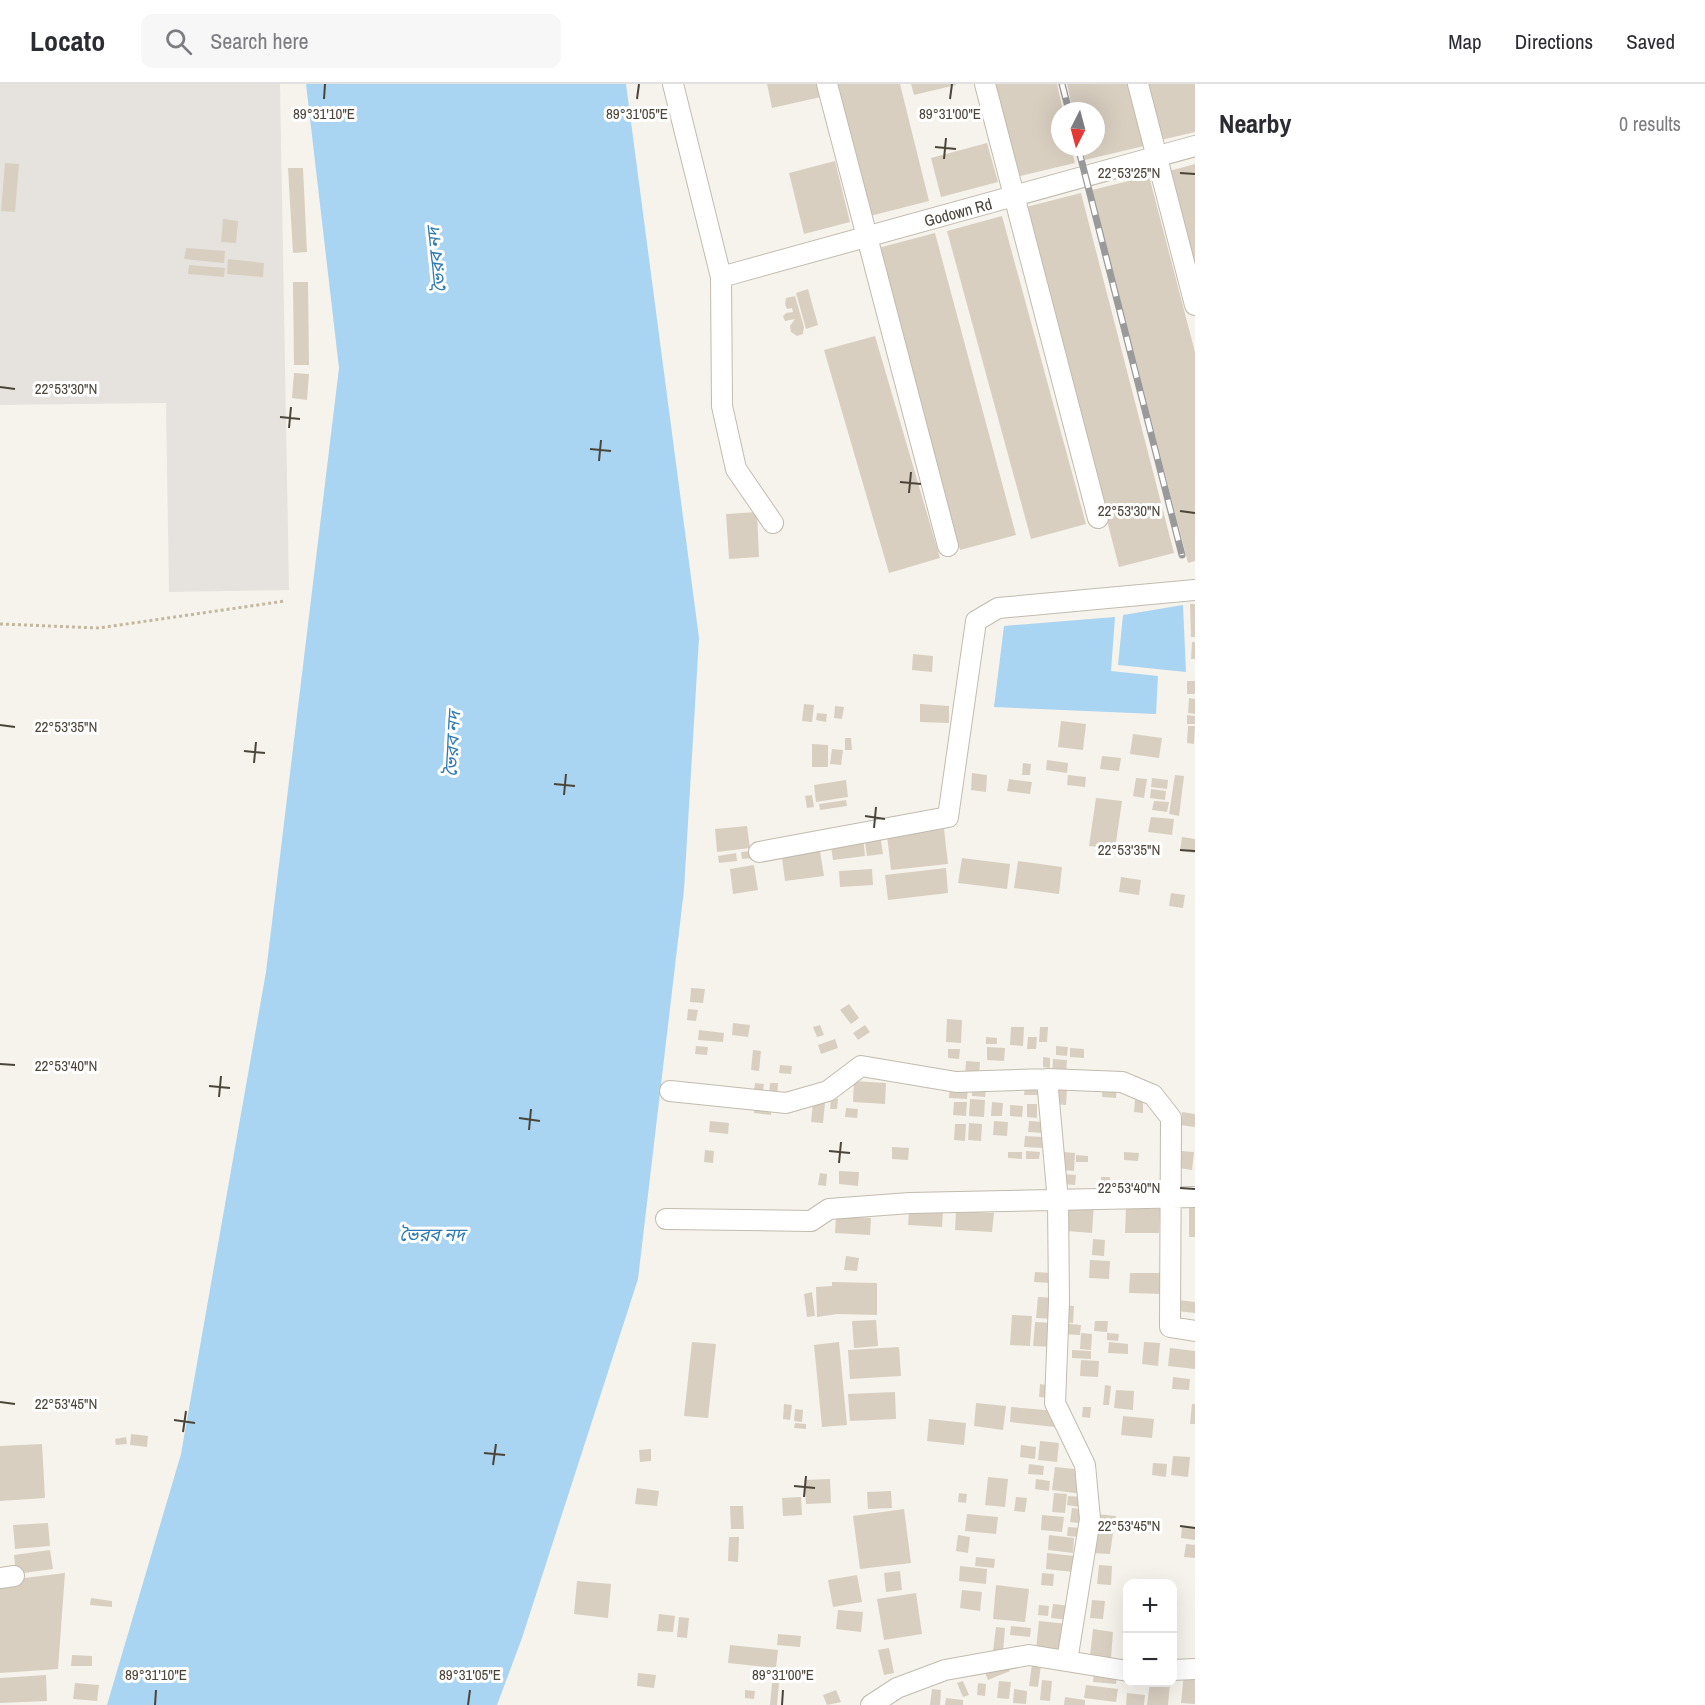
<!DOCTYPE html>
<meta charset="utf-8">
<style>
:root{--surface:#fff;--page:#f7f7f7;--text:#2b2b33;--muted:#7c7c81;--line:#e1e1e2}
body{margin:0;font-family:"Archivo Narrow","Noto Sans Bengali",sans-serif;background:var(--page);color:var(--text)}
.controls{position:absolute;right:18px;bottom:18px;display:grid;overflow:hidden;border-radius:12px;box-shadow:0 6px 24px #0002}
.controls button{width:54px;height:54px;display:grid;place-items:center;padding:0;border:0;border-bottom:2px solid var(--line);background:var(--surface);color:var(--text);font:30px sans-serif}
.compass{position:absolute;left:1051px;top:18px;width:54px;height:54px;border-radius:50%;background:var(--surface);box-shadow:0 6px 24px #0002;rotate:186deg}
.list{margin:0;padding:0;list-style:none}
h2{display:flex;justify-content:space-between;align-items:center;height:78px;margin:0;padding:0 24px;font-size:26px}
h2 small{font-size:20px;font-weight:400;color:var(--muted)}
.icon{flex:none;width:33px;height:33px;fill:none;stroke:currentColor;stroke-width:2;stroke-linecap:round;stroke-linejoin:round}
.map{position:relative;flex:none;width:1195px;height:1621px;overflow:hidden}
header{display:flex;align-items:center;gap:36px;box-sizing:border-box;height:84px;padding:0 30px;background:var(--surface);border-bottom:2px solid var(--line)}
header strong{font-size:28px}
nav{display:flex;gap:33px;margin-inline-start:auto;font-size:21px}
.search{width:420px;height:54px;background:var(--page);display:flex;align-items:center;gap:15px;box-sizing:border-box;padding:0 21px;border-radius:12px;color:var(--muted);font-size:22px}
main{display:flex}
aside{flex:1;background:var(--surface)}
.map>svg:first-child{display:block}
.industrial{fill:#e6e2dd}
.water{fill:#a9d4f2}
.building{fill:#d8cfc1}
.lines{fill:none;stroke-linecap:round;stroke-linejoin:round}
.minor-casing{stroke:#c2bbae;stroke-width:22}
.path{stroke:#c4b79f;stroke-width:3;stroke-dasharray:3 3;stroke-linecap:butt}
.minor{stroke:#fff;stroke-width:20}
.rail-casing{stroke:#9a9a9a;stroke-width:7}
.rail{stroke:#fff;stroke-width:4.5;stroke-dasharray:14;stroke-linecap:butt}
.ticks{fill:none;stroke:#4b4439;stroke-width:2}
.labels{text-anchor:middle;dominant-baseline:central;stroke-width:6;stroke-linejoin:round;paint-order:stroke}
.street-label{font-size:16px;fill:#4b4439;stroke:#fff}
.water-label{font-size:18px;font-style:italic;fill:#2e7ab2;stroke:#fff}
.ticks-label{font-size:15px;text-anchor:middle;fill:#4b4439;stroke:#fff;stroke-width:6;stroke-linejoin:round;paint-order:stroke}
</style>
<header>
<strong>Locato</strong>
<div class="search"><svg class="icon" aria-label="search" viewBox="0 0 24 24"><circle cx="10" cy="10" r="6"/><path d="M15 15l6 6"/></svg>Search here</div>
<nav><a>Map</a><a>Directions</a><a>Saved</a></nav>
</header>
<main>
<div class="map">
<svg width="1195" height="1621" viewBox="0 0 1195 1621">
<rect width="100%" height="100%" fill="#f6f3ec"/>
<path class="industrial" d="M0 0H280L289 506 169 508 166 319 0 321Z"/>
<path class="water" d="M306 0H626L699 554 684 806 638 1195 522 1554 497 1621H107L181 1370 266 888 339 284Z
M1183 521 1186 588 1118 581 1123 531Z
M1115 533 1111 587 1158 592 1156 630 994 623 1004 542Z"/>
<path class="building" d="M767 0H818L821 13 772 24Z
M837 0H900L929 117 870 132Z
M911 0H956V1L914 11Z
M994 0H1057L1063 27H1060V63H1071L1075 79 1016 93Z
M1067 0H1129L1144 62 1085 76 1082 63H1096V27H1073Z
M1148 0H1195V48L1161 56Z
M987 59 998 98 941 113 931 74Z
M835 77 850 138 804 150 789 89Z
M5 79 19 80 15 128 1 127Z
M1195 80V182H1194L1169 87Z
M288 84H303L307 168 293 169Z
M1149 92 1195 268V477L1188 479 1092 106Z
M1081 109 1174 469 1119 483 1026 123Z
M1002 132 1086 440 1031 455 947 147Z
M223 135 238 137 236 159 221 158Z
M935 149 1016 451 960 466 878 164Z
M186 164 225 167 224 179 184 175Z
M228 175 264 179 263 193 227 190Z
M189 181 225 184 224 193 188 190Z
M293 198H308L309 281H294Z
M808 205 818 241 806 245 796 209Z
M795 212 804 243 803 250 797 252 791 248 790 242 795 235 785 237 783 232 786 229 793 228 792 224 787 225 785 220 786 214Z
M875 252 940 474 889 489 824 266Z
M294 289 309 290 307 316 292 314Z
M757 428 759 473 729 475 726 430Z
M1190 520H1195V553H1191Z
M1192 558H1195V575H1191Z
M913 570 933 572 932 588 912 586Z
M1187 597H1195V610H1187Z
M1189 614 1195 615V630L1188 629Z
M804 620 814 621 812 638 802 637Z
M920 620 949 622V639L920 638Z
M835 622 844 623 842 635 834 634Z
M817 629 827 630 826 638 816 636Z
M1187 631 1195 632V640H1187Z
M1061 637 1086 640 1083 666 1058 663Z
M1188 642H1195L1194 660 1187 659Z
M1133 650 1162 654 1159 674 1130 670Z
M845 654H851L852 666H845Z
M812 660 828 661V683H812Z
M832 665 843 666 841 681 830 680Z
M1102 672 1121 674 1119 687 1100 685Z
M1047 676 1068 679 1067 689 1046 686Z
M1023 679 1031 680 1030 691H1022Z
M972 689 987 691 986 708 971 706Z
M1068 691 1086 693 1085 703 1067 701Z
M1175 691 1184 692 1179 732 1169 730Z
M1136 694 1147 695 1144 714 1133 712Z
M1152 694 1168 696 1167 705 1151 703Z
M1009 695 1032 698 1030 710 1007 707Z
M846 696 848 713 816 718 814 701Z
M1151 705 1166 707 1165 716 1150 714Z
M812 711 814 723 807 724 805 712Z
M1096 714 1122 717 1115 765 1089 762Z
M846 716 847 722 820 726 819 720Z
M1154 717 1169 718 1167 728 1152 726Z
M1151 733 1174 735 1172 751 1148 748Z
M747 742 750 764 717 768 715 745Z
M944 745 948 780 891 786 887 751Z
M880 750 883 770 867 772 864 752Z
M863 752 865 772 833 776 830 756Z
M1182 753 1195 755V769L1180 767Z
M819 761 824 792 785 797 781 766Z
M751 767 752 774 742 775 741 768Z
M736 769 737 777 719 779 718 772Z
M962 774 1010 780 1007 805 958 799Z
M1018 777 1062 783 1059 810 1014 804Z
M754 781 758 806 733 810 730 785Z
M946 784 948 809 888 816 885 791Z
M872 785 873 801 840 803 839 787Z
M1121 793 1141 796 1139 811 1119 808Z
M1171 809 1185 811 1183 824 1169 822Z
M691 904 705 905 703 919 690 918Z
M849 920 859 934 851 940 840 926Z
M688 925 698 926 696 937 687 936Z
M947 935 962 936 961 959 946 958Z
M733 939 750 941 748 953 732 951Z
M820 941 824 951 817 953 813 943Z
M865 941 870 948 858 956 853 949Z
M1011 943H1024L1023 962 1010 961Z
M1040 943H1048L1047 958H1039Z
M699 946 724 949 723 958 698 956Z
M986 953 997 954V960H986Z
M1028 953H1037L1036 965H1027Z
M835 955 838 964 821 970 818 961Z
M696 962 708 963 707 971 695 970Z
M1056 962 1068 963 1067 972 1056 971Z
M987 963 1005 964 1004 977 987 976Z
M1070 964 1084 965V974L1070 973Z
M948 965H960L959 975 948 974Z
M753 966 761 967 759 987 751 986Z
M1043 973 1050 974V984L1043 983Z
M1053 975 1067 976 1066 992 1052 991Z
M966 977 980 978 979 993 965 992Z
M780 981 792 982 791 990 779 989Z
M854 997 886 999 885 1020 853 1018Z
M755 999 764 1000 762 1014 753 1013Z
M770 999H778L777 1013 769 1012Z
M1025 1001 1040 1002 1039 1011H1024Z
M950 1002 968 1003 967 1015 949 1014Z
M1103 1002 1117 1003 1116 1014 1102 1013Z
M972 1003 986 1004 985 1013 972 1012Z
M1055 1004 1067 1005 1066 1021 1054 1020Z
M831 1014 838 1015 837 1025H830Z
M970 1015 985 1016 984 1033 969 1032Z
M1135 1016 1143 1017V1029L1134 1028Z
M813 1018 825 1019 823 1039 811 1038Z
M954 1018H967L966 1032 953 1031Z
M992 1018 1003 1019 1002 1032H991Z
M1027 1020H1037V1034L1027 1033Z
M1010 1021 1023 1022 1022 1033 1010 1032Z
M755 1022 771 1024V1031L754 1029Z
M846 1024 858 1025 857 1034 845 1033Z
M1182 1028 1195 1030V1043L1180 1041Z
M710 1037 729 1039 728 1050 709 1048Z
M994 1037 1008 1038 1007 1052 993 1051Z
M1029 1037 1044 1038 1043 1049 1028 1048Z
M969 1039 982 1040 981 1057 968 1056Z
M955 1040H966L965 1057 954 1056Z
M1025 1052 1043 1053V1064L1024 1063Z
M892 1063 909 1064 908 1076 892 1075Z
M705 1066 714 1067 713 1079 704 1078Z
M1026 1067 1040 1068 1039 1075H1026Z
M1182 1067 1194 1068 1192 1086 1179 1084Z
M1008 1068H1022V1075L1008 1074Z
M1064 1068 1075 1069 1074 1087 1063 1086Z
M1124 1068 1139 1069 1138 1077 1124 1076Z
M1076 1071 1088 1072V1078H1076Z
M839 1087 859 1088 858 1102 839 1100Z
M820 1089 827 1090 826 1102 818 1101Z
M1062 1090 1076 1091 1075 1101 1061 1100Z
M1101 1093H1110V1100H1101Z
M1069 1119 1094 1120 1092 1149 1067 1147Z
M1189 1121H1195V1153H1189Z
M909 1125 943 1127 942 1143 908 1141Z
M1126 1125H1160L1159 1149H1125Z
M956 1127 994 1129 992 1148 955 1146Z
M836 1132 871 1134 870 1151 835 1149Z
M1093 1155 1105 1156 1104 1172 1092 1171Z
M846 1172 859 1174 857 1187 844 1186Z
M1090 1176 1110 1177 1109 1195 1089 1194Z
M1035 1188 1051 1189V1199L1034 1198Z
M1130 1189H1163V1210L1129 1209Z
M832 1198 877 1199V1231L837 1230 817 1233 816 1203 832 1202Z
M812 1208 815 1232 807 1233 804 1210Z
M1038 1213 1056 1214 1055 1235 1036 1234Z
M1178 1216 1195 1218V1229L1177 1227Z
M1062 1221 1074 1222 1073 1239 1061 1238Z
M1012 1231 1032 1232 1030 1262 1010 1261Z
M876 1236 878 1262 854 1264 852 1237Z
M1095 1237H1108L1107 1248 1094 1247Z
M1035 1238 1055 1239 1053 1263 1033 1262Z
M1060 1239 1081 1241 1080 1251 1060 1250Z
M1081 1249 1092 1250 1091 1266 1080 1265Z
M1107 1249 1119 1250 1118 1257 1107 1256Z
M692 1258 716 1260 708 1334 684 1332Z
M839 1258 847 1341 822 1343 814 1261Z
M1109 1258 1128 1260V1270L1108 1269Z
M1144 1258 1160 1259 1158 1282 1142 1280Z
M899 1263 901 1292 850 1295 848 1266Z
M1170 1264 1195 1267V1285L1168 1282Z
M1072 1266 1091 1267V1275L1072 1274Z
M1081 1276 1099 1277 1098 1293 1080 1292Z
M1173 1293 1190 1295 1189 1306 1172 1305Z
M1040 1300 1052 1302 1051 1314 1039 1313Z
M1105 1301 1111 1302 1109 1321H1103Z
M1116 1306 1134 1307 1133 1326 1114 1324Z
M895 1308 896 1335 850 1337 848 1310Z
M976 1319 1006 1322 1003 1346 974 1342Z
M784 1320 792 1321 790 1336 783 1335Z
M1192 1320H1195V1340H1190Z
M1011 1323 1057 1327 1055 1343 1010 1338Z
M1083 1323H1091L1090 1334 1082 1333Z
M795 1325 803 1326 802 1338 794 1337Z
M1123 1332 1154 1335 1152 1354 1121 1351Z
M929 1335 966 1339 964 1361 927 1357Z
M795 1339 806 1340V1345L794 1344Z
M131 1350 148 1352 147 1363 130 1361Z
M126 1353 127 1360 116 1361 115 1355Z
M1040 1357 1059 1359 1057 1378 1038 1376Z
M42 1360 45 1414 0 1417V1362Z
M1021 1361 1036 1363 1035 1375 1020 1373Z
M651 1365V1377L640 1378 639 1366Z
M1173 1372 1190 1373 1188 1393 1171 1391Z
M1153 1379 1167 1380 1166 1393 1152 1391Z
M1029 1380 1044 1382 1043 1391 1028 1390Z
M1055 1383 1084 1386 1082 1410 1052 1406Z
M988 1393 1008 1395 1005 1423 985 1421Z
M830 1395 831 1419 806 1420 804 1396Z
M1036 1395 1050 1397 1049 1407 1035 1405Z
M637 1404 659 1407 657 1422 635 1420Z
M891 1407 892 1424 868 1425 867 1408Z
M959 1409 967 1410 966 1419 958 1418Z
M1054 1409 1067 1410 1065 1429 1052 1428Z
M1068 1412 1081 1413 1080 1423 1067 1421Z
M801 1413 802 1431 783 1432 782 1414Z
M1016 1413 1027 1414 1025 1428 1014 1427Z
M730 1422H743L744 1445H731Z
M1072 1424 1086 1426 1085 1440 1070 1438Z
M904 1425 911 1479 860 1485 853 1432Z
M967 1430 998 1433 996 1450 965 1447Z
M1096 1430 1116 1432 1114 1445 1095 1443Z
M1042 1431 1064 1433 1062 1448 1041 1446Z
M48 1439 50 1462 15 1465 13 1441Z
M1182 1442 1195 1443V1456L1181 1454Z
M1068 1443 1081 1444 1080 1453 1067 1452Z
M1093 1447 1113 1449 1110 1470 1091 1469Z
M958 1451 970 1453 968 1469 956 1467Z
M1049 1451 1074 1454 1073 1469 1048 1466Z
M729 1453H739L738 1478 728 1477Z
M1186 1460 1195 1461V1474L1184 1473Z
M50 1466 53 1485 16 1490 14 1471Z
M1047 1469 1075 1472 1073 1488 1046 1485Z
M976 1473 995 1475 994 1484 975 1482Z
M1099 1481 1112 1482 1111 1501 1097 1500Z
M960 1482 987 1485 986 1500 959 1497Z
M900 1487 902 1506 886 1508 884 1489Z
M65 1489 58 1585 0 1589V1497Z
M1042 1489 1054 1490 1053 1502 1041 1501Z
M857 1491 862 1518 833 1523 828 1496Z
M577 1497 611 1500 608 1534 574 1530Z
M996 1501 1029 1505 1025 1538 993 1535Z
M962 1506 982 1508 980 1527 960 1524Z
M916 1509 922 1550 884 1556 877 1515Z
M91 1514 112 1517V1523L90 1521Z
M1092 1516 1105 1517 1103 1535 1090 1534Z
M1053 1520 1071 1522 1069 1536 1051 1534Z
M1039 1521 1049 1522 1048 1532 1038 1531Z
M838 1526 863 1528 861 1548 836 1545Z
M659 1530 675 1532 673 1548 657 1547Z
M679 1533 689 1534 687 1554 677 1553Z
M1039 1537 1068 1540 1065 1568 1036 1565Z
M1011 1542 1031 1544 1030 1553 1010 1551Z
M996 1543 1005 1544 1003 1568 993 1567Z
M1093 1545 1113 1548 1111 1574 1090 1572Z
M778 1550 801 1552 800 1563 777 1561Z
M730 1561 778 1566 776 1584 728 1579Z
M889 1564 894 1589 884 1591 878 1566Z
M72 1571 92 1572V1582H71Z
M1007 1578 1010 1587 988 1596 984 1586Z
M1032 1580 1041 1581 1038 1603 1029 1602Z
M1094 1586 1117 1589 1116 1600 1093 1598Z
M638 1589 656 1591 654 1604 637 1602Z
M1184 1590 1195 1592V1620L1181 1619Z
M46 1591 47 1617 0 1619V1594Z
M1042 1596 1052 1597 1050 1617 1040 1616Z
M963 1597 969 1611 963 1613 957 1599Z
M999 1597 1011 1598 1009 1615 997 1614Z
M1150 1598 1170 1599 1168 1621H1147Z
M75 1599 99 1601 97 1617 73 1615Z
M772 1599H779L777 1621H770Z
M978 1599 986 1600 985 1612 977 1611Z
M1086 1601 1118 1605 1116 1618 1084 1614Z
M932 1605 941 1606 940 1621H930Z
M1014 1605 1027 1607 1026 1620 1013 1619Z
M745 1606 755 1607 754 1615 745 1614Z
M836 1606 841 1618 827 1621 823 1611Z
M1127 1609 1145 1611 1144 1621H1126Z
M1065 1613 1085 1616V1621H1064Z
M946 1614 963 1616V1621H945Z"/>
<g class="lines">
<defs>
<path id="minor" d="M673 0 721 193 722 322 736 385 773 439
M827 0 948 462
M985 0 1098 434
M1138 0 1195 221
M721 193 1195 62
M759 768 948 733 976 537 998 524 1195 506
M1047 995 1058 1117 1059 1217 1055 1319 1085 1381 1090 1435 1067 1577
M670 1007 786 1019 828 1007 861 982 956 998 1047 995 1122 998 1153 1011 1171 1034 1170 1243 1195 1247
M666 1135 811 1137 829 1125 910 1119 1195 1113
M0 1494 14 1492
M1172 1586 1195 1585
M871 1621 897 1604 945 1586 1029 1571 1128 1587"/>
</defs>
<use href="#minor" class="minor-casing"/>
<path class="path" d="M0 540 99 544 285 517"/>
<use href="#minor" class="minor"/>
<defs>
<path id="rail" d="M1062 0 1069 27
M1078 63 1182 471"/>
</defs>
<use href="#rail" class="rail-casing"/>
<use href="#rail" class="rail"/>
</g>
<path class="ticks" d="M324 15 325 0M637 15 639 0M950 15 952 0M935 63 956 65M944 75 946 54M1180 89 1195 90M0 303 15 305M280 333 300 335M289 344 291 323M590 365 611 367M599 377 601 356M900 398 921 400M909 409 911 388M1180 427 1195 429M0 641 15 643M244 667 265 669M254 679 256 658M554 700 575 702M564 711 566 690M865 732 885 735M874 744 876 723M1180 766 1195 767M0 980 15 981M209 1002 230 1004M219 1013 221 992M519 1034 540 1037M529 1046 531 1025M829 1067 850 1069M839 1079 841 1058M1180 1104 1195 1105M0 1318 15 1320M174 1336 195 1339M183 1348 186 1327M484 1369 505 1371M493 1381 496 1360M794 1402 815 1404M804 1413 806 1392M1180 1442 1195 1444M155 1621 156 1606M468 1621 470 1606M782 1621 783 1606"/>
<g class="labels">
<g class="street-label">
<text transform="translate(958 128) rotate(-15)">Godown Rd</text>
</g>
<g class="water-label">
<text transform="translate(436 176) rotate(-96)">ভৈরব নদ</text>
<text transform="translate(452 660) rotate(-87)">ভৈরব নদ</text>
<text x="432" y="1150">ভৈরব নদ</text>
</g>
</g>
<g class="ticks-label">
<text x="324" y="35">89°31'10"E</text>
<text x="637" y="35">89°31'05"E</text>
<text x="950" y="35">89°31'00"E</text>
<text x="1129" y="94">22°53'25"N</text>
<text x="66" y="310">22°53'30"N</text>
<text x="1129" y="432">22°53'30"N</text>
<text x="66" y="648">22°53'35"N</text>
<text x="1129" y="771">22°53'35"N</text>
<text x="66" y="987">22°53'40"N</text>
<text x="1129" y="1109">22°53'40"N</text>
<text x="66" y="1325">22°53'45"N</text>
<text x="1129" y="1447">22°53'45"N</text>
<text x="156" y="1596">89°31'10"E</text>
<text x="470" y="1596">89°31'05"E</text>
<text x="783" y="1596">89°31'00"E</text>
</g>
</svg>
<div class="controls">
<button>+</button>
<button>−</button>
</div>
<svg class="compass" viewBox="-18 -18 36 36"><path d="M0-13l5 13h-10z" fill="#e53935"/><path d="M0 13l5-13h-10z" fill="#7c7c81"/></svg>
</div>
<aside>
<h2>Nearby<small>0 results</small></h2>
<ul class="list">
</ul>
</aside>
</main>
